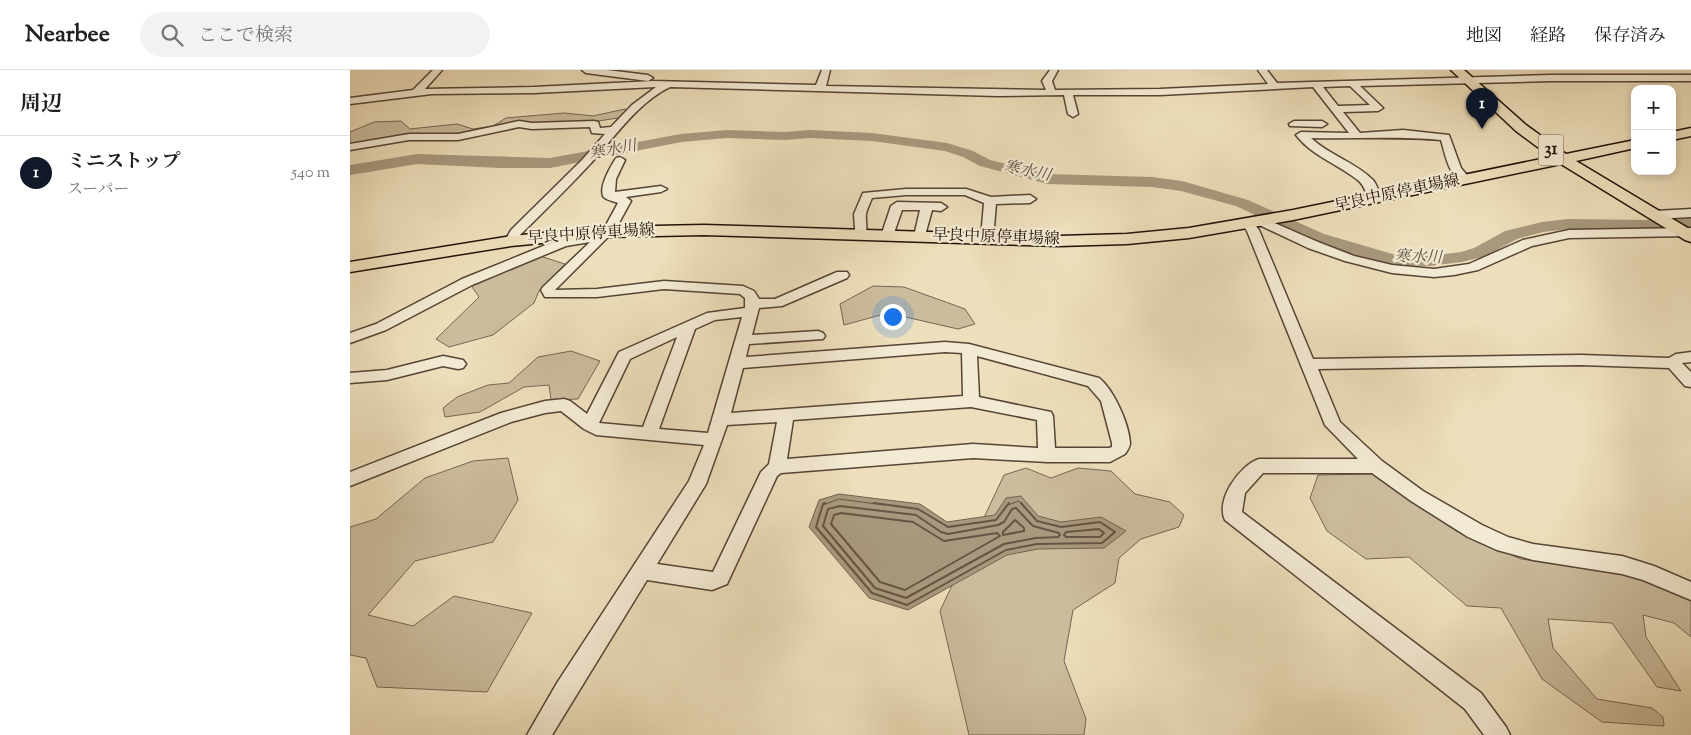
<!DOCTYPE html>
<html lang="ja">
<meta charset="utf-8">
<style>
:root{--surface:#fff;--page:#f2f2f2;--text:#222;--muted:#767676;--line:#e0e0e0;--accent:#111827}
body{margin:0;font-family:"Sorts Mill Goudy","Noto Serif JP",serif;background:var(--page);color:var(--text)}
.controls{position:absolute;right:15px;top:15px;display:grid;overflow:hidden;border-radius:10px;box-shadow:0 2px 8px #0003}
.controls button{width:45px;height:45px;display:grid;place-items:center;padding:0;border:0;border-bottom:1px solid var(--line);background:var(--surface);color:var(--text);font:25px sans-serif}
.you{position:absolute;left:542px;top:246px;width:18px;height:18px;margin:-12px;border:4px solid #fff;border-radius:50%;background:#1a73e8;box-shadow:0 0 0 8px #1a73e833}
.badge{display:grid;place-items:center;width:32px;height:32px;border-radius:50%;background:var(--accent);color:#fff;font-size:16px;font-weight:700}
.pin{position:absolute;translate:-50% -41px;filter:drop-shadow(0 1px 2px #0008)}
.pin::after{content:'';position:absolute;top:26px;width:18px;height:15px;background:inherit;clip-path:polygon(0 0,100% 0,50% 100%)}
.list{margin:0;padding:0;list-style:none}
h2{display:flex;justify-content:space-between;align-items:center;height:65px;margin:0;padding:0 20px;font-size:21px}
h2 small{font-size:16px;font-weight:400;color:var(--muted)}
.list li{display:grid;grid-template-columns:32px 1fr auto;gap:15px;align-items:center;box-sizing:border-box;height:75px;padding:0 20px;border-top:1px solid var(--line)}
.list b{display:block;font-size:19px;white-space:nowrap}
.list p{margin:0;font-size:16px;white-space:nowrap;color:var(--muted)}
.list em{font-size:16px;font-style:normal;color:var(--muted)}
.icon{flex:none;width:28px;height:28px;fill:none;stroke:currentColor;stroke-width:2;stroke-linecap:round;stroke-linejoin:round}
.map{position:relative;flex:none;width:1341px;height:665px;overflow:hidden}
header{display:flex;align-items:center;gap:30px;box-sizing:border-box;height:70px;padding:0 25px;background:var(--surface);border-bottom:1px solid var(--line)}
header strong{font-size:24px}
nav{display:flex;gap:28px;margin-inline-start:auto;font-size:18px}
.search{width:350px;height:45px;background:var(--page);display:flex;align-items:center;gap:12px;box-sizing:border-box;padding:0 18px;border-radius:28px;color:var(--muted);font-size:19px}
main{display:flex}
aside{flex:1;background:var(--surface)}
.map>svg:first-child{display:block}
.green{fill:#cbbc9d;stroke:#776653}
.water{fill:#a8997e;stroke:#73634f}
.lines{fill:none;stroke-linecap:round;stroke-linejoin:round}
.shore-far1{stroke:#654;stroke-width:1}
.shore{stroke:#654;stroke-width:2}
.river{fill:#a8997e;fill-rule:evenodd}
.minor-casing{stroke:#564436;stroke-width:3}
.major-casing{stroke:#231109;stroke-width:3}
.minor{fill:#f3ead3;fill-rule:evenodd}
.major{fill:#eddfbb;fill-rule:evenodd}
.labels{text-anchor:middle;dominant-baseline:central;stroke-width:4.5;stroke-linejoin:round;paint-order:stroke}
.far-water-label{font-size:16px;font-style:italic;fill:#5f4e3e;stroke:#f3ead3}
.far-street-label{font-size:16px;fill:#231109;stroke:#f3ead3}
.shield{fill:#f3ead3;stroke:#615246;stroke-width:1}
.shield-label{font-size:18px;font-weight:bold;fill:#231109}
</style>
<header>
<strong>Nearbee</strong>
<div class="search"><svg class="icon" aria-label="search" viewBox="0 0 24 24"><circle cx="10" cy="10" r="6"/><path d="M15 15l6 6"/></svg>ここで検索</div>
<nav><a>地図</a><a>経路</a><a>保存済み</a></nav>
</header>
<main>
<aside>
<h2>周辺<small></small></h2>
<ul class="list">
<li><span class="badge">1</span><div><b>ミニストップ</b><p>スーパー</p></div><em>540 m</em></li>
</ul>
</aside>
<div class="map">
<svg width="1341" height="665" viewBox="0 0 1341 665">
<rect width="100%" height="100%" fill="#eddfbb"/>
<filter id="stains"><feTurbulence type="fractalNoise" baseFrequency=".004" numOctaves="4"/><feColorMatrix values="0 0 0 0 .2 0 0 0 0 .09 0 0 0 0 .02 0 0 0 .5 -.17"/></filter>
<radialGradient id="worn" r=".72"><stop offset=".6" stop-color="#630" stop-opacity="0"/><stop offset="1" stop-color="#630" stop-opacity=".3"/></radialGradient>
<path class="green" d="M275 39 280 41 274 47 242 52 183 54 110 65 0 75V62L24 52 51 51 60 59 107 54 123 59 143 56 156 48 214 43 243 46Z
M190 186 215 194 189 221 184 233 143 265 99 277 86 269 129 227 120 214Z
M523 216 554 217 615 239 625 254 608 259 538 243 494 255 490 234Z
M221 281 250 291 228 329 201 330 199 315 174 317 130 342 95 347 93 338 107 327 138 315 159 313 188 287Z
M158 388 168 430 143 472 65 491 18 545 63 556 104 526 182 543 137 622 27 617 16 588 0 585V457L26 449 75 408 123 391Z
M676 398 701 408 728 398 761 401 785 424 820 432 834 445 829 457 791 469 769 488 765 513 723 540 714 591 736 649 734 665H619L590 541 654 405Z
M1022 404 1106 461 1171 489 1285 505 1341 530V567L1324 553 1293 545 1296 567 1331 621 1307 617 1262 553 1198 549 1203 578 1247 629 1302 638 1313 647 1314 656 1252 652 1192 609 1151 538 1117 536 1059 487 1016 489 977 461 960 428 968 405Z"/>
<path class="water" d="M489 424 570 434 597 452 645 445 656 428 671 426 688 446 711 452 751 447 776 461 754 478 688 479 657 485 558 540 519 528 459 457 469 430Z"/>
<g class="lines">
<path class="shore-far1" d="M473 435 489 429 534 435
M658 435 669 431 672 435"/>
<path class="shore" d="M475 433 473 434 466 457 522 523 557 535 656 480 687 474 752 473 765 462 750 452 711 457 687 451 671 433
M524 433 568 439 598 457 646 450 659 433
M490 436 566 445 591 462 598 464 648 455 654 452 662 439 666 438 683 456 709 463 710 465 708 467 686 468 654 474 556 528 525 518 473 456 478 439Z
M491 443 563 452 594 471 647 463 650 466 555 520 530 512 481 454 484 445Z
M665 450 674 458V461L653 465V462Z
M749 459 754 463 750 467H716L714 465 716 462Z"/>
<path class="river" d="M377 60 435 62 459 60 522 63 597 73 623 81 640 90 698 104 802 107 832 111 898 130 974 164 1046 185 1079 186 1111 182 1124 178 1155 161 1192 152 1218 149 1295 150 1341 147V157L1295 160 1218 159 1193 162 1167 169 1136 186 1112 192 1079 196 1046 195 1020 190 962 172 886 136 831 121 802 117 698 114 630 96 613 87 595 81 522 71 459 68 435 70 377 68 331 72 200 98H150L67 94 0 105V95L67 84 200 88 331 64Z"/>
<defs>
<path id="minor" d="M83 0H92L75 19 184 17 303 11 466 15 472 0H480L476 16 696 20 692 11 700 0H708L702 11 705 20 810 19 918 14 908 0H917L927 13 1201 5H1341V11H1201L1010 16 1033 38 1028 41 993 42 1010 63 1053 60 1099 65 1111 98 1121 110 1115 113C1099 109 1095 83 1091 70 1047 66 1004 69 961 68 979 85 1005 92 1023 110 1027 115 1029 122 1031 128L1025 132C1016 129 1016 117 1009 111 988 94 962 86 946 65L951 62 999 63 963 17 810 25H723L728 44 723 47 718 44 714 25 648 26 320 17C286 34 265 67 241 93 218 118 194 141 170 165L165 174 161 175 155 171 161 160 232 90 255 64 242 63 240 57 182 59 169 57 108 70H59L0 80V74L59 64H108L169 51 182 53 244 51 248 52 250 58 261 57 282 35 306 17 184 23 82 24 0 34V28L63 20ZM1000 16 1020 35 988 36 973 17Z
M232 0H257L298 5 303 8 298 11 236 3Z
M944 51H972L977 54 972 57 940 56 939 54Z
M270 87 275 90 266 109 265 122 311 116 317 119 311 122 276 127 281 131 265 160 205 220 247 219 314 211 393 216 404 221 409 229H425L487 202H497L499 205 497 208 432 236 409 238 402 265 468 261 473 263 475 266 473 269 399 274 396 287 595 272 619 274 749 308C764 320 779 354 780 373 780 377 777 381 775 384L760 392H697L623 388 431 403 427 406 377 514 362 520 297 510 202 665H177L207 613 339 411 354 375 246 365 234 359 211 341 195 343 161 352 0 416V402L151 343 195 331 214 329 220 331 237 344 269 282 357 243 395 238V228L390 224 314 219 247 227H195L191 220 193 217 240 172 216 176 122 215 36 260 0 273V263L26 254 112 209 208 170 234 164H247L256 155 268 133C264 131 255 130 253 126 249 116 261 96 266 88ZM392 247 358 363 309 359 345 259 365 250ZM327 267 293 357 249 353 280 289ZM595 282 612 283 613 326 381 343 393 298ZM627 286 738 316 751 331 762 373V377L759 378H705L703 346 701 342 629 327ZM621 337 687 350 688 378 623 374 437 389 443 350ZM427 352 419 394 411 402 363 502 307 494 356 414 377 355Z
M556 119H616L641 127 680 125 686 129 680 133 646 134 643 168 637 172 631 168 634 133 615 125H556L522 128C520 133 517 139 516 144 515 153 519 159 513 168H505L503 165 505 159 504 144 513 123Z
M547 132 591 133 597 137 591 141 582 140 574 169H566L564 166 570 140H552L543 166 541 169H533L531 166 541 136Z
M1341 139V147L1305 149 1299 145 1305 141Z
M911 147 968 172 1004 186 1042 195 1084 199 1119 194 1173 170 1219 160 1341 158V166L1219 168 1182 176 1128 200 1104 205 1084 207 1042 203 995 191 958 178 907 154 905 151Z
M898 150 902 151 909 160 963 289 1231 285 1319 288 1326 284 1341 282V292L1332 293 1341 302V317L1335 316 1319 298 1231 295 968 299 990 352 1032 391 1073 421 1132 455 1158 467 1183 474 1272 486 1304 496 1341 512V530L1293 510 1272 504 1183 490 1147 480 1118 467 1061 431 1022 403H913L895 423 892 442 1131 623 1156 657 1160 665H1134L1115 639 875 450C865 430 890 395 909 389H1008L975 355 897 161 892 154Z
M93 286 113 290 116 294 113 298 108 299 93 296 37 310 0 313V303L37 300Z"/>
<path id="major" d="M1101 0H1114L1176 55 1216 84 1285 70V78L1226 91 1341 160V172L1335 170 1211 94 943 150 839 168 777 174 709 176 354 165 255 167 161 176 0 202V192L161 166 255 157 354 155 709 166 777 164 839 158 943 140 1201 87 1166 61Z
M1341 58V66L1322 70V62Z"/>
</defs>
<use href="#minor" class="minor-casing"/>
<use href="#major" class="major-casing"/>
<use href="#minor" class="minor"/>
<use href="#major" class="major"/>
</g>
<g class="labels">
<g class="far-water-label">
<text transform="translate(263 81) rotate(-11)">寒水川</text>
<text transform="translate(677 102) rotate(12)">寒水川</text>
<text transform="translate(1068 188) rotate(2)">寒水川</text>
</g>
<g class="far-street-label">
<text transform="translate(1047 124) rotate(-12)">早良中原停車場線</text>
<text transform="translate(241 165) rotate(-4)">早良中原停車場線</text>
<text transform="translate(646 168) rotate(2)">早良中原停車場線</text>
</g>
<rect class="shield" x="1188.5" y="64.5" width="25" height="31" rx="4"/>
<g class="shield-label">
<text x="1201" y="80">31</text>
</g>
</g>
<rect width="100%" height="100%" filter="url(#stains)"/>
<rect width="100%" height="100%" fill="url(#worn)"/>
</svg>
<div class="controls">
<button>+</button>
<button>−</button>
</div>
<div class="you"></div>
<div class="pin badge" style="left:1132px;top:59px">1</div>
</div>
</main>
